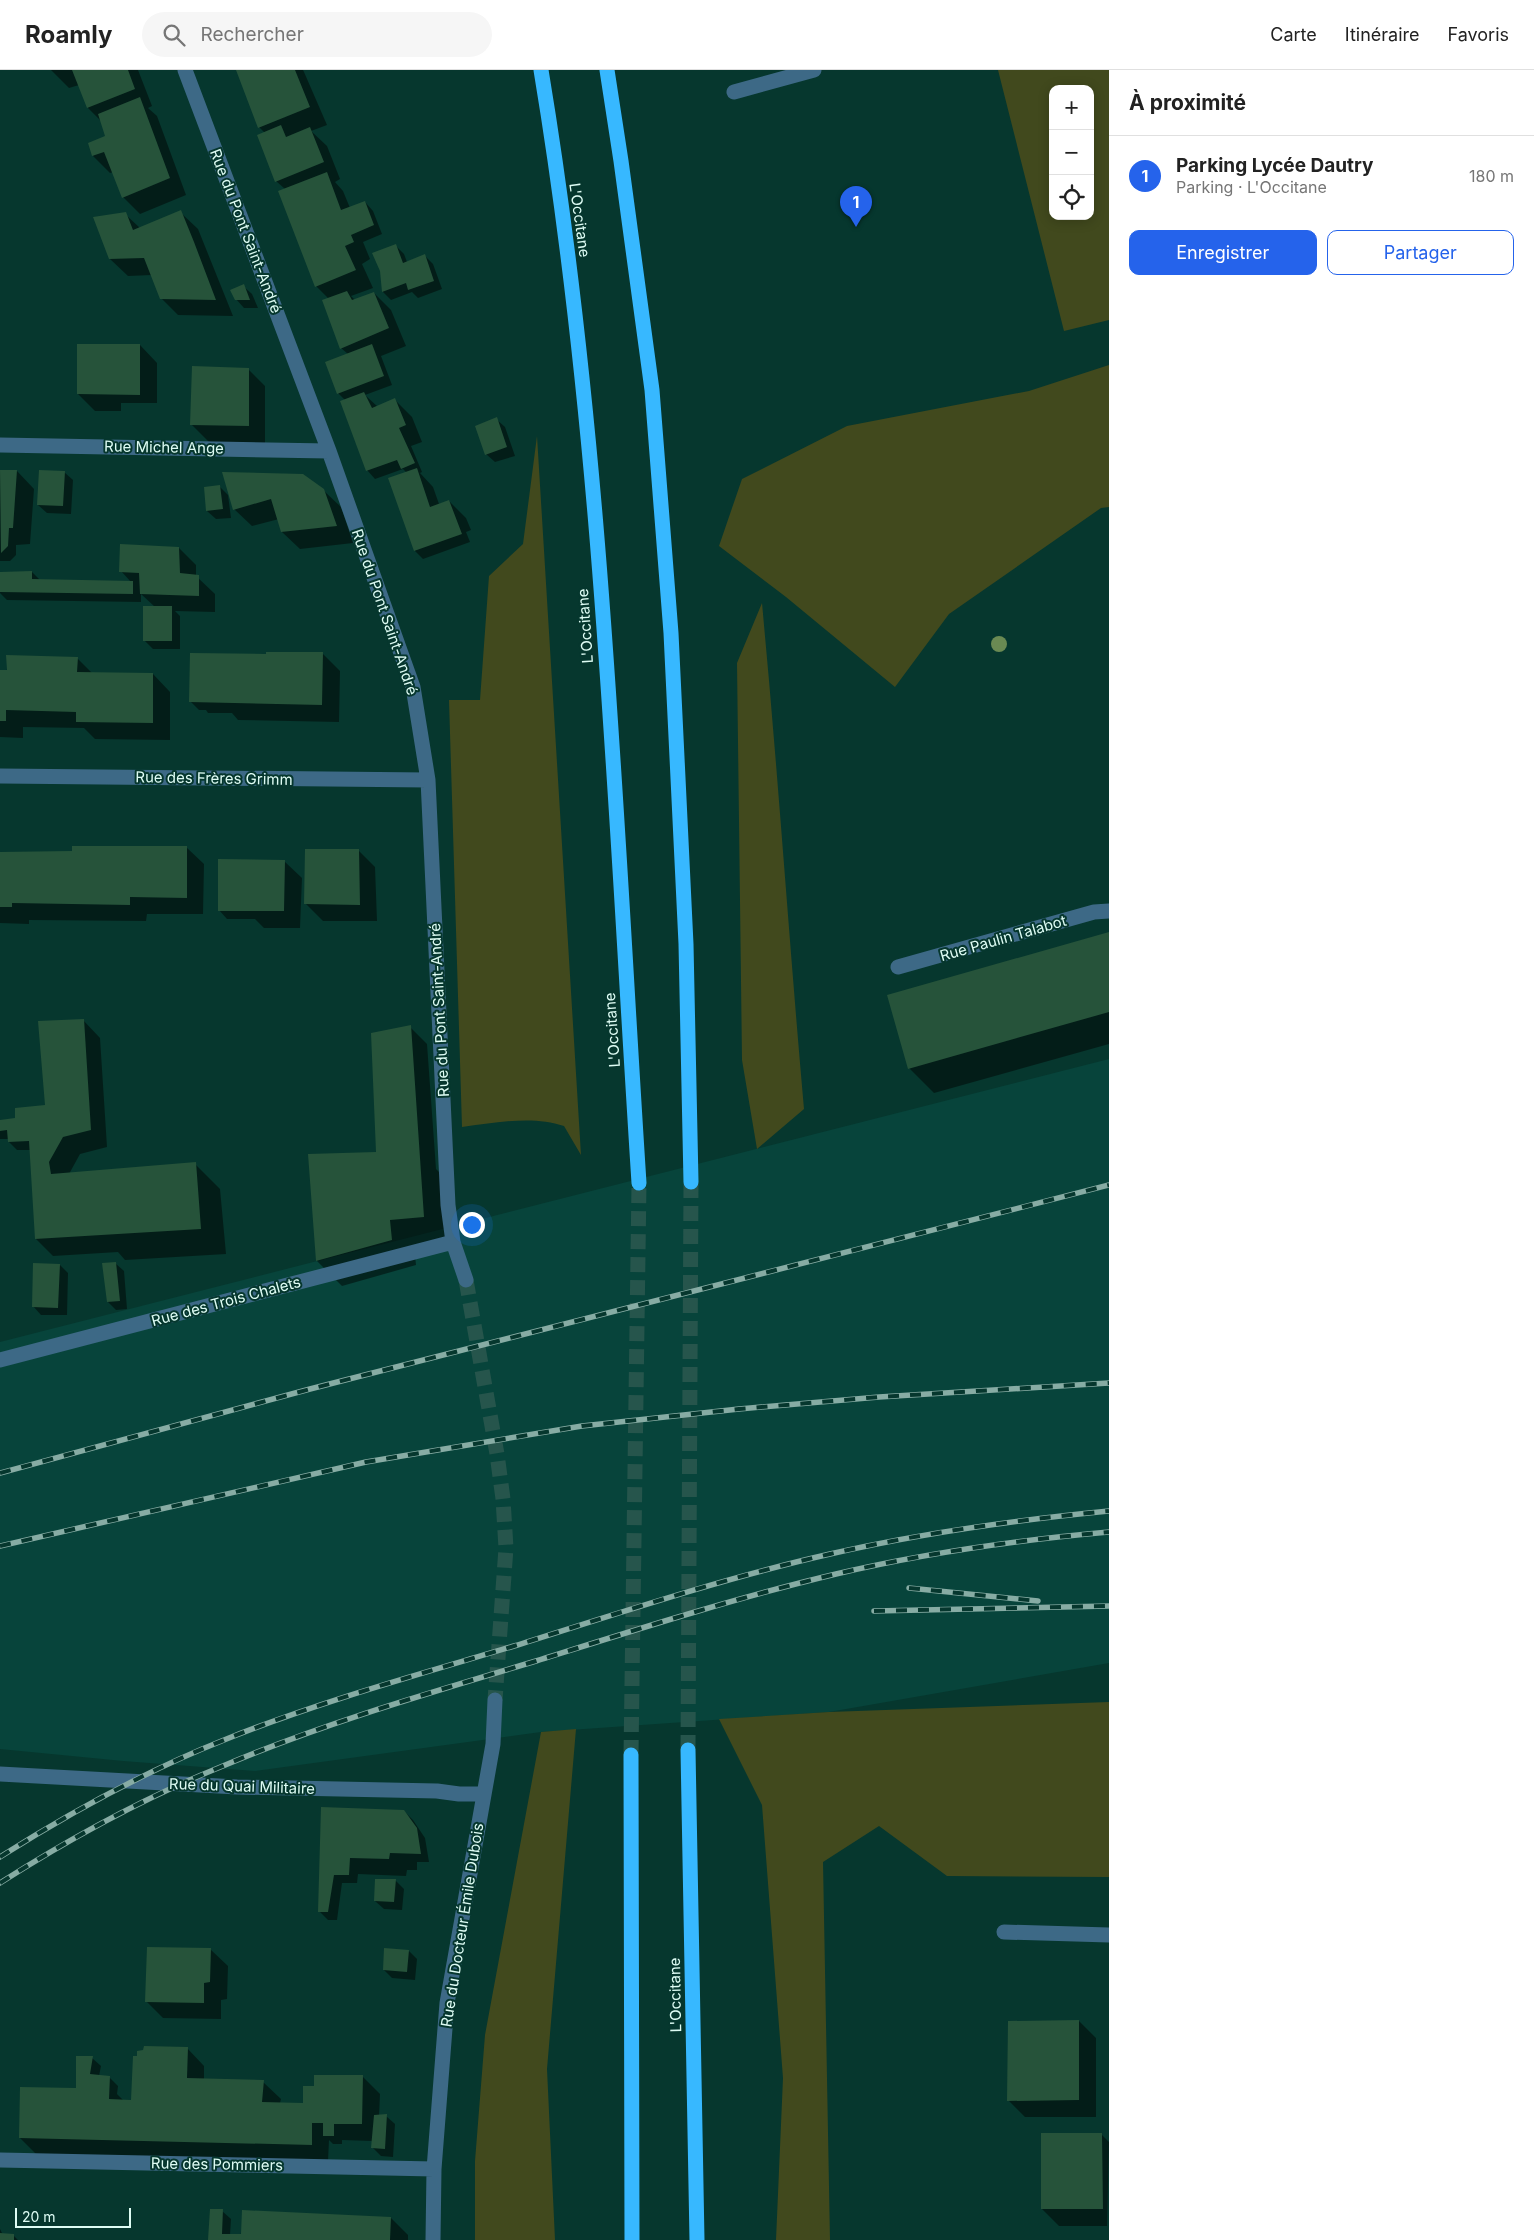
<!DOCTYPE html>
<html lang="fr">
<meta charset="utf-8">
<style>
:root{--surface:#fff;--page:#f6f6f6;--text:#222;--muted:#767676;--line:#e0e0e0;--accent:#2563eb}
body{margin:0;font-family:Inter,sans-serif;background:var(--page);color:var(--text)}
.controls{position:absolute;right:15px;top:15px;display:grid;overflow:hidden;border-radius:10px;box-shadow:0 2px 12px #0003}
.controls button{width:45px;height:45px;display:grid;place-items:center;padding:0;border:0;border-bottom:1px solid var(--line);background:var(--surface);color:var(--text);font:25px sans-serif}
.scale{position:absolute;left:15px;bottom:12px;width:116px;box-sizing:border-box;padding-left:5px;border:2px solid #defcf4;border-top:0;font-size:14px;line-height:18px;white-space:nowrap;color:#defcf4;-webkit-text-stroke:4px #06372e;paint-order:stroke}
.you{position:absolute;left:471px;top:1154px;width:18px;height:18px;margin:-12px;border:4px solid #fff;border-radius:50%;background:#1a73e8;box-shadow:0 0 0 8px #1a73e833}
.badge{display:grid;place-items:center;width:32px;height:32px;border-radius:50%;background:var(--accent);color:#fff;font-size:16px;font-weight:700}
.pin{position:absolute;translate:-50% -41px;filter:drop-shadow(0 1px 2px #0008)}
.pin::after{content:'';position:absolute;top:26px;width:18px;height:15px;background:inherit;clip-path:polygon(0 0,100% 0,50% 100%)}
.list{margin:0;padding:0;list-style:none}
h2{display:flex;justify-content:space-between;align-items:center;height:65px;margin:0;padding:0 20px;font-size:21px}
h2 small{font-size:16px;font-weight:400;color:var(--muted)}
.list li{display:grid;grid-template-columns:32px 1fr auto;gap:15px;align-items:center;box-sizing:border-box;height:80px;padding:0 20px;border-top:1px solid var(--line)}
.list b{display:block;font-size:19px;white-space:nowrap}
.list p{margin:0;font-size:16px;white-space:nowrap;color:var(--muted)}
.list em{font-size:16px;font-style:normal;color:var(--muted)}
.actions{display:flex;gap:10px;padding:15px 20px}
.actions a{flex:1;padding:11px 0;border:1px solid var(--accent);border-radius:10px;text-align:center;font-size:18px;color:var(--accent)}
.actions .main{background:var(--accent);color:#fff}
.icon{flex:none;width:28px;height:28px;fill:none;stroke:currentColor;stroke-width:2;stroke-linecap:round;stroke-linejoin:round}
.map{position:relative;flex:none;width:1109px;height:2170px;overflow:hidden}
header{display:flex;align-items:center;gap:30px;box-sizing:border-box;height:70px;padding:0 25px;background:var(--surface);border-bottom:1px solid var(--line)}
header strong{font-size:24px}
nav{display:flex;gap:28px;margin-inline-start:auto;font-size:18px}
.search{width:350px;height:45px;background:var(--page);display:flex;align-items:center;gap:12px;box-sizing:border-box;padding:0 18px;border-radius:28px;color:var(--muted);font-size:19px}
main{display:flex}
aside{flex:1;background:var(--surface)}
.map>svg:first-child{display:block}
.built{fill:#07443b}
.green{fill:#41491d;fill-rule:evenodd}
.shadow{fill:#0007}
.building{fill:#26533a}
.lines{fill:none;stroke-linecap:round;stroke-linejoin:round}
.street-tunnel{stroke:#26554c;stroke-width:15;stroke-dasharray:15 8;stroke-linecap:butt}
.highway-tunnel{stroke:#26554c;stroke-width:15;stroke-dasharray:15 8;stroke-linecap:butt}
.lane{stroke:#3d6986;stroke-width:15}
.street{stroke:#3d6986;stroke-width:15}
.highway{stroke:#37b8ff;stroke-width:15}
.rail-casing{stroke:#87aca4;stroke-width:5.5}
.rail{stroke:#06372e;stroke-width:4;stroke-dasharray:11;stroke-linecap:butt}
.tree{fill:#6a8a53}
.labels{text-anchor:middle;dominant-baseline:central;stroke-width:4;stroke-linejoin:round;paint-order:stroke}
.street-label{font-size:15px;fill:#defcf4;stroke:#06372e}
</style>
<header>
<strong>Roamly</strong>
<div class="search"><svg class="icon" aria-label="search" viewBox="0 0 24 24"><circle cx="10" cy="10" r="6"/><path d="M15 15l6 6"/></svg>Rechercher</div>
<nav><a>Carte</a><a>Itinéraire</a><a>Favoris</a></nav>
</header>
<main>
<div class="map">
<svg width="1109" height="2170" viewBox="0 0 1109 2170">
<rect width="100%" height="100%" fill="#06372e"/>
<path class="built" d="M1109 989V1593L829 1642 541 1662 255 1701 123 1691 0 1679V1272Z"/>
<path class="green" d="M998 0H1109V250L1064 261ZM1053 19H1090V146H1053Z
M1109 295V437L1101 438 949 544 895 617 786 527 719 476 742 409 847 356 1029 321Z
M537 366 581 1085 564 1056C532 1045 495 1053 462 1057L449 630H480L489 506 523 474Z
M762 533C778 702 789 871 804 1039L757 1079 742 990 737 593Z
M1109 1632V1807L947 1806 879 1756 823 1792 830 2170H776L783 2008 762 1735 719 1649 829 1642Z
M576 1659 547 1999 555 2170H475V2091L485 1965 541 1662Z"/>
<path class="shadow" d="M51 0H138L152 36 148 38 157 46 186 125 140 144 123 127 113 102 110 103 93 86 107 66 102 52 88 38 79 15 69 18Z
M238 0H303L304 2 327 55 311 61 327 76 340 109 335 112 343 121 350 138 365 132 373 141 382 164 363 172 370 189 362 194 373 218 351 226 355 230 374 223 391 240 406 276 381 286 392 315 365 325 378 337 395 330 412 347 422 372 411 376 422 402 420 403 433 417 439 434 449 431 466 448 471 460 466 462 470 472 423 489 415 481 407 403 403 399 375 409 367 400 345 330 338 323 348 284 341 278 329 229 316 216 285 119 276 111 265 63 259 57Z
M180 142 198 159 233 246 178 245 161 228 152 205 128 206 110 189 125 144 140 158Z
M396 176 404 184 407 192 425 186 433 194 442 219 418 228 412 222 391 230 383 222 381 201Z
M243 216 252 224 258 238H244L236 229Z
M140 275 157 293V333H121V341H95L78 324Z
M248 299 265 316V373L209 372 191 354Z
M496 349 505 357 515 386 495 392 486 384Z
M0 401H17L34 419 30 474 16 475V485L10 491H0Z
M64 402 73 410 71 444 47 443 38 435Z
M224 404 323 420 341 437 353 473 300 479 282 462 279 449 252 456 234 439Z
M220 417 228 425 231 448 216 449 207 441Z
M179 478 196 495V506L215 524V542L175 541 180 546V579H153L144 570 155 537 141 524V532L7 530 0 523V503L32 502 40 510 131 512 121 501Z
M191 584H323L340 601 339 652 238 650 232 643H208L206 640H199L191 632Z
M77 588 93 604H153L170 622V670L95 669 84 658 23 657V668L0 667V601Z
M186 777 204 794 203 844H147L146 851 29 850V854L0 853V782L73 783Z
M358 780 375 797 377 851H323L305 833Z
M284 791 302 808 300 858H264L255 849H227L219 840Z
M1109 863V974L934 1023 909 998Z
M83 950 100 968 107 1077 80 1084 69 1104 195 1094 220 1119 226 1184 125 1190 118 1182 53 1186 36 1169 31 1080H17L9 1072V1069H0V1051L16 1049 46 1039Z
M410 957 427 974 436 1099 444 1107 449 1172 414 1175 416 1195 342 1216 317 1191 377 1083Z
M115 1193 124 1201 127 1239 116 1240 108 1232Z
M60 1195 68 1203 67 1245H41L33 1236Z
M322 1738 404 1741 413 1750 425 1768 429 1792H417V1800H407L406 1806 358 1804 357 1813H342L337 1850H328L320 1842Z
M395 1810 404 1819 402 1840 384 1839 375 1831Z
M210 1879 228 1896 227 1929 221 1930V1949L163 1948 146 1931Z
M409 1881 417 1889 415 1910 392 1908 384 1900Z
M1079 1951 1096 1968V2047H1025L1008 2030Z
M187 1978 204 1996V2010L263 2012 281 2029 280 2033 306 2034 315 2017 363 2007 380 2024 379 2046H386L395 2054 393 2087 381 2086 373 2078V2071L342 2070V2074H333L329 2070 328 2091 37 2085 20 2068 77 2019 92 1988 101 1996 99 2006 109 2007 118 2016 117 2024 124 2031H132Z
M1102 2065 1109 2072 1107 2156H1059L1042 2139Z
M222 2141 231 2149 230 2165 391 2148 408 2165V2170H210Z
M0 2159 3 2165H13L18 2170H0Z"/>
<path class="building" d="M72 0H128L135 19 87 38Z
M236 0H295L310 37 258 58Z
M140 27 170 108 122 128 104 82 92 86 88 73 105 66 98 44Z
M281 55 286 67 310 57 324 92 275 112 257 65Z
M327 102 341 140 365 131 374 155 351 165 354 172 345 176 356 200 315 217 278 121Z
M181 140 194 172 216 230 160 229 144 188 109 189 93 147 126 142 133 160Z
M396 174 403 193 425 184 434 211 408 220 406 213 382 222 380 201 372 183Z
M244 214 250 230H235L230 220Z
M347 221 352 230 374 222 389 258 340 279 322 230Z
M77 274H140V325L77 324Z
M372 274 384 306 337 324 325 292Z
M192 296 249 298V356L190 355Z
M364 322 372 338 395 328 406 355 399 358 415 393 401 399 397 390 366 401 340 331Z
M497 347 507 377 485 385 475 356Z
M417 398 430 437 449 430 462 464 414 481 388 408Z
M0 400H17L13 458H9L8 476 1 483Z
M39 400 65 401 63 436 37 435Z
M222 402 303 404 324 419 337 456 281 462 271 429 233 440Z
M220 415 223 439 206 441 204 417Z
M120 474 179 477 180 503 199 505V526L140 524 139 503 119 502Z
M32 501V509L133 511V524L0 522V502Z
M143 536H172V571H143Z
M266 582H323L322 635 189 632 190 583 266 584Z
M6 585 78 587 77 602 153 603V653L76 652V642L6 640V651H0V600H7Z
M72 776H187V828L130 827V835L12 833V837H0V782L72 781Z
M305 779H359L360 835 304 834Z
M218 789 285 790 284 841H218Z
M1109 862V942L908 999 887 925Z
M84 949 91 1060 63 1067 49 1092 51 1104 196 1092 201 1159 35 1169 29 1071 8 1072 7 1060 0 1061V1050L15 1048V1038L45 1035 38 951Z
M411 955 424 1147 390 1150 392 1170 316 1191 308 1084 376 1082 371 963Z
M116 1192 120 1231 107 1232 102 1193Z
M33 1193 60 1194 58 1238 32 1237Z
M321 1737 404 1740 417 1758 421 1784 390 1783 389 1789 350 1788 349 1805H334L328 1842H318Z
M375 1809H396L394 1832 374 1831Z
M147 1877 211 1878 210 1912 204 1913V1933L145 1932Z
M384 1878 409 1880 407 1902 383 1900Z
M1079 1950V2030L1007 2031 1008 1951Z
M144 1976 188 1977 187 2008 264 2010 262 2032 303 2033V2016H314V2005H363L362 2054H334V2066H323V2053H312V2075L19 2068 20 2017 76 2018V1986H93L90 2004 110 2006 109 2029 131 2030 133 1986H137V1981L143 1980Z
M387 2044 385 2079 371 2078 374 2045Z
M1041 2063H1102L1103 2139H1041Z
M210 2139H223L222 2164H241L242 2140 391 2147 390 2170H208Z
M0 2163 14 2164V2170H0Z"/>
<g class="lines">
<path class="street-tunnel" d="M466 1210 497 1384 503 1429 506 1478 495 1630"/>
<path class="highway-tunnel" d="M688 1680 691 1112
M631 1685 639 1113"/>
<path class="lane" d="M734 22 814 0"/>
<path class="street" d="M185 0 329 381 413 617 428 710 448 1135 453 1172 466 1210
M0 375 329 381
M0 706 428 710
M898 897 1094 842 1109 841
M0 1290 453 1172
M0 1704 237 1717 437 1721 459 1724H484
M1004 1862 1109 1865
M0 2090 434 2099
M433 2170 434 2099 447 1933 493 1674 495 1630"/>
<path class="highway" d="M541 0C602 367 615 742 639 1113
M607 0 621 91 652 320 671 563 686 874 691 1112
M688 1680 697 2170
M631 1685 632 2170"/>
<defs>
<path id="rail" d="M0 1403 310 1319 1109 1115
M0 1476 366 1392 582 1356 739 1339 879 1327 1109 1313
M909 1518 1038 1531
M874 1541 1109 1536
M0 1787C71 1742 146 1701 224 1670 318 1632 417 1605 514 1576 619 1543 724 1508 830 1484 922 1463 1016 1450 1109 1441
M0 1813C69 1769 142 1729 218 1698 321 1654 429 1623 536 1591 635 1560 735 1528 836 1504 925 1483 1018 1470 1109 1462"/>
</defs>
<use href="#rail" class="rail-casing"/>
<use href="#rail" class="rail"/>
</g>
<circle class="tree" cx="999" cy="574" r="8"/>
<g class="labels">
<g class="street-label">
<text transform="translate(580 150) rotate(82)">L'Occitane</text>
<text transform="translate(246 161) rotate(69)">Rue du Pont Saint-André</text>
<text transform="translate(164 377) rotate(1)">Rue Michel Ange</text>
<text transform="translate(385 542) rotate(71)">Rue du Pont Saint-André</text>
<text transform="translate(585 556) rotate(-94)">L'Occitane</text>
<text transform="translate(214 708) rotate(1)">Rue des Frères Grimm</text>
<text transform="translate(1003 868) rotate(-16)">Rue Paulin Talabot</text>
<text transform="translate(439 940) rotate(-93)">Rue du Pont Saint-André</text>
<text transform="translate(612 960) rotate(-94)">L'Occitane</text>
<text transform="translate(226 1231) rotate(-15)">Rue des Trois Chalets</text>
<text transform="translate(242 1716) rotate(2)">Rue du Quai Militaire</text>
<text transform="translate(462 1855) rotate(-81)">Rue du Docteur Émile Dubois</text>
<text transform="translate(675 1925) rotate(-91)">L'Occitane</text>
<text transform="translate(217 2094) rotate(1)">Rue des Pommiers</text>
</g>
</g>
</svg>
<div class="controls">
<button>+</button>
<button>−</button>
<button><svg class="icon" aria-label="locate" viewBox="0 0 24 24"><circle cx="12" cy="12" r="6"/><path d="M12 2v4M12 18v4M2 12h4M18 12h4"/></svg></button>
</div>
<div class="scale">20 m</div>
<div class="you"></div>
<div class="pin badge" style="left:856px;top:157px">1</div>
</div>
<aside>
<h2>À proximité<small></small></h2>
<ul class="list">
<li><span class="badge">1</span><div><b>Parking Lycée Dautry</b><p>Parking · L'Occitane</p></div><em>180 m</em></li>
</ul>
<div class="actions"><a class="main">Enregistrer</a><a>Partager</a></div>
</aside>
</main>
